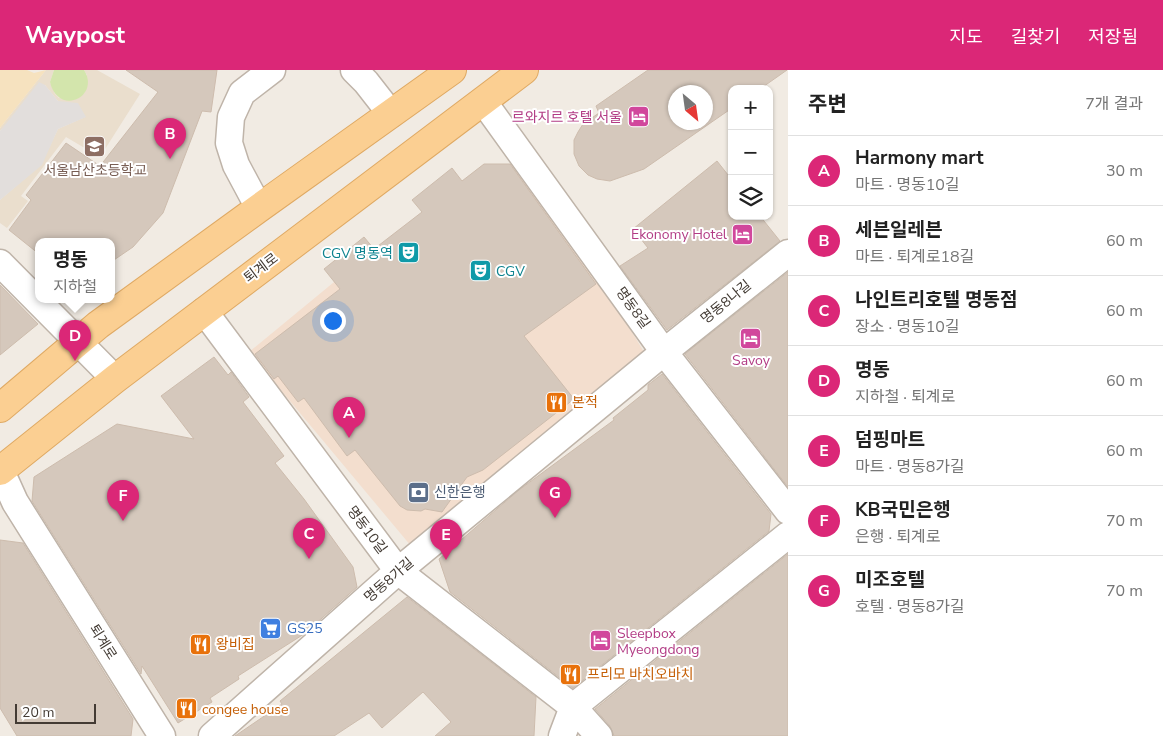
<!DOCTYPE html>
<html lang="ko">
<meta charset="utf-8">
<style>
:root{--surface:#fff;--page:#f2f2f2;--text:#222;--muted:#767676;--line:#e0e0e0;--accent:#db2777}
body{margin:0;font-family:"Nunito Sans","Noto Sans KR",sans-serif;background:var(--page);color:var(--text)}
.controls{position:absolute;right:15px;top:15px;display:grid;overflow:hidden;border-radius:10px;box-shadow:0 1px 4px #0004}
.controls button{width:45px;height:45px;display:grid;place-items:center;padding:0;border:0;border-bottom:1px solid var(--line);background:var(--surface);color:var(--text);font:25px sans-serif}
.compass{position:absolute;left:668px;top:15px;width:45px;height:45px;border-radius:50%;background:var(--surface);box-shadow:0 1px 4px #0004;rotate:151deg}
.scale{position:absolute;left:15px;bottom:12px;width:81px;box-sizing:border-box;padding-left:5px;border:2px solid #433b34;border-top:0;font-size:14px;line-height:18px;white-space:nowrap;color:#433b34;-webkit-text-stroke:4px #fff;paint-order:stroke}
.you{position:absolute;left:332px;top:250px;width:18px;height:18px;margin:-12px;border:4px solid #fff;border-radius:50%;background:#1a73e8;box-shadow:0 0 0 8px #1a73e833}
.badge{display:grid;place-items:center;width:32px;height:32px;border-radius:50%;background:var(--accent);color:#fff;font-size:16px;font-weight:700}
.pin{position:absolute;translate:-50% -41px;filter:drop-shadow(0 1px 2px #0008)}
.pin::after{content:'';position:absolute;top:26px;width:18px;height:15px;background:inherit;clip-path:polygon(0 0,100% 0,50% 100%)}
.popup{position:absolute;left:35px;top:168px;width:80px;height:65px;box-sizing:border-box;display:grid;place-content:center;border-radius:10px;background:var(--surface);filter:drop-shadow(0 1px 4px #0005);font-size:16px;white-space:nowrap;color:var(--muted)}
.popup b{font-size:19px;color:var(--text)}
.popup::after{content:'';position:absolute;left:50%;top:100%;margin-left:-10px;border:10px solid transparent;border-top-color:var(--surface)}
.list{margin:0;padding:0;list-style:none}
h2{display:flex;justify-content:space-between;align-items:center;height:65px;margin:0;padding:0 20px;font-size:21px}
h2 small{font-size:16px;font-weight:400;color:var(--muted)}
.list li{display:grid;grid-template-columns:32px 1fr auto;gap:15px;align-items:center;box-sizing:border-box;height:70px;padding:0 20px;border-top:1px solid var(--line)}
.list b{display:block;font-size:19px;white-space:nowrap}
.list p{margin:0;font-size:16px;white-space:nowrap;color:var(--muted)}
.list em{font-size:16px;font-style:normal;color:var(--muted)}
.icon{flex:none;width:28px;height:28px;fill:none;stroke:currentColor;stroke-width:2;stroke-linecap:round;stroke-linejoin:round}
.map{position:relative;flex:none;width:788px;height:666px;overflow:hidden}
header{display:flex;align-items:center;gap:30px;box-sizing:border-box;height:70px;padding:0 25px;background:var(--accent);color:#fff}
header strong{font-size:24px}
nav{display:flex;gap:28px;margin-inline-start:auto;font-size:18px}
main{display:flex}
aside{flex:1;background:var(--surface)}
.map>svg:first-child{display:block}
.commercial{fill:#f3dece;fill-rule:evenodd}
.education{fill:#eadecd}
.green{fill:#d3e5ac}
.sand{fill:#f6e2bf}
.parking{fill:#e2dedc}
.building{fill:#d5c8bc;stroke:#cdbcad;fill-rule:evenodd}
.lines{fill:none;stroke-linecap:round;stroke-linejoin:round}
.street-casing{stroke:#bfb4a9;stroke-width:29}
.primary-casing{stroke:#dfa963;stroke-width:30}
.street{stroke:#fff;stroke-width:26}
.primary{stroke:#fbcf92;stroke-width:28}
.labels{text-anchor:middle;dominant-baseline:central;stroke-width:4;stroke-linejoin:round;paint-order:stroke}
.hotel-label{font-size:14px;fill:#b23c85;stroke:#fff;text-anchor:end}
.education-label{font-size:14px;fill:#785e54;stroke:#fff}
.culture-label{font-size:14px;fill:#0d838f;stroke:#fff;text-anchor:end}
.street-label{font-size:14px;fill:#433b34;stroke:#fff}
.food-label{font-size:14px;fill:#c56008;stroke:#fff;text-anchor:start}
.service-label{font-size:14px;fill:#4e5e75;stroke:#fff;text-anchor:start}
.shop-label{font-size:14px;fill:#366cbe;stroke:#fff;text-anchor:start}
</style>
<header>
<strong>Waypost</strong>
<nav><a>지도</a><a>길찾기</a><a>저장됨</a></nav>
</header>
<main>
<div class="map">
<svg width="788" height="666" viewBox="0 0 788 666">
<rect width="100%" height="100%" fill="#f1ebe3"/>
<path class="commercial" d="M484 94H512L601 211 644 282 411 476 249 282 362 189ZM346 214 356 290 315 239Z"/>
<path class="education" d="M46 0H54L50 12 55 24 59 28 87 5 84 0H97L140 24 100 87 66 67 21 126 28 131 7 158 0 153V130L41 95 58 59 85 47 58 31 45 15 0 61V58Z"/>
<path class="green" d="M54 0H84C101 27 58 47 50 12Z"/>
<path class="sand" d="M0 0H27L34 3 46 0 0 58Z"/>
<path class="parking" d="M39 12 45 15 58 31 78 33 86 47 58 59 42 95 0 130V61Z"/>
<path class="building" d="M126 0H217L211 42 202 41 163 143 133 177 111 192V172H39V184L9 160 31 130 26 125 66 73 100 96 158 22Z
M648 0H787L760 19H732V38L644 99 610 111 597 109 588 105 579 96 574 84V70L578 62 583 54 599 43 596 36ZM676 22H706V52H676Z
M717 91 732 110V146H760L780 171 667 260 620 196 648 178 633 159Z
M484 94H510L596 214 524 266 574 329 483 400 467 407 442 442 425 439 421 441 407 440 400 436 355 380 347 386 304 328 298 332 278 306 274 309 255 284 340 219 324 199 364 167 374 179 422 142 412 130 452 98 462 111Z
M788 202V417L685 284Z
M0 215 38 254 0 285Z
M214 287 228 305 231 302 249 327 243 332 284 386 275 393 304 429 353 497 357 517 304 564 238 606 239 609 210 628 212 632 178 653 142 596 141 604 32 431 34 407 117 354 194 369 161 326Z
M662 304 771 444 769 461 573 618 450 522 439 489 519 420 614 350 613 348 648 320V315Z
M0 470 23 473 133 649 131 666H17L0 638Z
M788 484V666H614L610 656 595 639Z
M407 527 536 627 534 666H435L451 652 423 622 382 658 369 643 334 666H235L282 634 280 631Z"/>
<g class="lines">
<defs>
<path id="street" d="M354 0 366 12 391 44
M483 31 664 282 788 441
M259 138 236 95 229 73 231 47 242 23 272 0
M0 193 115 309
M204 241 398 501 573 637 599 666
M1 401 15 432 162 666
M212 666 398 501 664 282 788 183
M562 666 573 637 788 465"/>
<path id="primary" d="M0 338 98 255 259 138 452 0
M0 401 115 309 524 0"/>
</defs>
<use href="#street" class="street-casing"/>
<use href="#primary" class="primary-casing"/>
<use href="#street" class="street"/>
<use href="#primary" class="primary"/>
</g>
<defs>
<symbol id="hotel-square" viewBox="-11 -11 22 22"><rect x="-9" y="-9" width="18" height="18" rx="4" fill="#d1479c" stroke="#fff"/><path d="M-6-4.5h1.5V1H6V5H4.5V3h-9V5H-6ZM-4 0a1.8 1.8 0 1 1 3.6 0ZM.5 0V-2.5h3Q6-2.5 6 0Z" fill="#fff"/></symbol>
<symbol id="school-square" viewBox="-11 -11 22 22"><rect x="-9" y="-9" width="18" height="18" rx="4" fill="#8d6e63" stroke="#fff"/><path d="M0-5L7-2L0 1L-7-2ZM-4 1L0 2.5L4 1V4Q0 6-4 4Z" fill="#fff"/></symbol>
<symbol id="theatre-square" viewBox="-11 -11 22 22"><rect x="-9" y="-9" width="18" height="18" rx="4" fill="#0f9aa8" stroke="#fff"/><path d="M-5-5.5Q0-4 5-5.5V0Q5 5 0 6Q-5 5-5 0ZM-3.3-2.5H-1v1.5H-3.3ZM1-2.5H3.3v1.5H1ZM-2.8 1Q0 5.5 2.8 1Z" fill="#fff"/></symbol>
<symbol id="restaurant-square" viewBox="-11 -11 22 22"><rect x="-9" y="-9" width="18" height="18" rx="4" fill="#e8710a" stroke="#fff"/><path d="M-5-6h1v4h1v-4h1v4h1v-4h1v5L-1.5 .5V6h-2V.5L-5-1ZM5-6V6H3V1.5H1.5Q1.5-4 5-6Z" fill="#fff"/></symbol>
<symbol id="bank-square" viewBox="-11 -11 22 22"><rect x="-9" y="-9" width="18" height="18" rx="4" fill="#5c6f8a" stroke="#fff"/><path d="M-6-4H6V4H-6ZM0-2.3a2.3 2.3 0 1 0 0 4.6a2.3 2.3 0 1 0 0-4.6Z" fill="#fff"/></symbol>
<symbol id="supermarket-square" viewBox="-11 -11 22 22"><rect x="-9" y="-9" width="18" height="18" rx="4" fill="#3f7fe0" stroke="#fff"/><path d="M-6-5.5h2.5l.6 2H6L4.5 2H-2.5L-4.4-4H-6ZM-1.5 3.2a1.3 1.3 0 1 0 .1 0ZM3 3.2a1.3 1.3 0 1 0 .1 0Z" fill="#fff"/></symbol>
</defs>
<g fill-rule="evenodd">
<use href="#hotel-square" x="626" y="34" width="25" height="25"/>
<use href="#school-square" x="82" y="64" width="25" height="25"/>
<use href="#hotel-square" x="730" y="152" width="25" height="25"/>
<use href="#theatre-square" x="396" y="170" width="25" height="25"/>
<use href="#theatre-square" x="468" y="188" width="25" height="25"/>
<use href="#hotel-square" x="738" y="256" width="25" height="25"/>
<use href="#restaurant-square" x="544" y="320" width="25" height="25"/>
<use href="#bank-square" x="406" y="410" width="25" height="25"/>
<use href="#supermarket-square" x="258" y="546" width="25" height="25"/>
<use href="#hotel-square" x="588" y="558" width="25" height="25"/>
<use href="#restaurant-square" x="188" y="562" width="25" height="25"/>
<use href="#restaurant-square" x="558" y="592" width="25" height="25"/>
<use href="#restaurant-square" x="174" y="626" width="25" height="25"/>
</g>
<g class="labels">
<g class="hotel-label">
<text x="622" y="47">르와지르 호텔 서울</text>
<text x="727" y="164">Ekonomy Hotel</text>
<text x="751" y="290" text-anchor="middle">Savoy</text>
<text x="617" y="563" text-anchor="start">Sleepbox<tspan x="617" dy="16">Myeongdong</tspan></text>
</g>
<g class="education-label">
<text x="95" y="100">서울남산초등학교</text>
</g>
<g class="culture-label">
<text x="393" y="183">CGV 명동역</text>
<text x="496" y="201" text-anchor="start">CGV</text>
</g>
<g class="street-label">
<text transform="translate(261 198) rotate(-37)">퇴계로</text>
<text transform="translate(726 232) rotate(-39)">명동8나길</text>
<text transform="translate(633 238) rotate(54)">명동8길</text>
<text transform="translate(367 460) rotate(53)">명동10길</text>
<text transform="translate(389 510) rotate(-41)">명동8가길</text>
<text transform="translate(103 572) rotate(58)">퇴계로</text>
</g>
<g class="food-label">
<text x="572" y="332">본적</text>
<text x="216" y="574">왕비집</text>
<text x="587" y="604">프리모 바치오바치</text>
<text x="202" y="639">congee house</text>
</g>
<g class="service-label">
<text x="434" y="422">신한은행</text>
</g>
<g class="shop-label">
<text x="287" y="558">GS25</text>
</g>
</g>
</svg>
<div class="controls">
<button>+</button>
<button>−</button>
<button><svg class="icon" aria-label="layers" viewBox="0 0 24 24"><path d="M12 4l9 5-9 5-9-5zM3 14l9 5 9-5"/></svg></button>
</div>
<svg class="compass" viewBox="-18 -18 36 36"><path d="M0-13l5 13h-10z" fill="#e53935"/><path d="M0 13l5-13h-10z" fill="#767676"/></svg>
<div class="scale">20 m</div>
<div class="you"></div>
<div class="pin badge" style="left:349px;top:368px">A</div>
<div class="pin badge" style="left:170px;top:89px">B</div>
<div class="pin badge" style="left:309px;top:489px">C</div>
<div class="pin badge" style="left:75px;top:291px">D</div>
<div class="popup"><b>명동</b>지하철</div>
<div class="pin badge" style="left:446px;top:490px">E</div>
<div class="pin badge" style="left:123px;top:451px">F</div>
<div class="pin badge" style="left:555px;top:448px">G</div>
</div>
<aside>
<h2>주변<small>7개 결과</small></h2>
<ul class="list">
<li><span class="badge">A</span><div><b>Harmony mart</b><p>마트 · 명동10길</p></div><em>30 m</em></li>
<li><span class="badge">B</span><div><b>세븐일레븐</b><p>마트 · 퇴계로18길</p></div><em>60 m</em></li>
<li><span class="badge">C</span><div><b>나인트리호텔 명동점</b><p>장소 · 명동10길</p></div><em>60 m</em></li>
<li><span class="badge">D</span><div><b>명동</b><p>지하철 · 퇴계로</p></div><em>60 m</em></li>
<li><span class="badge">E</span><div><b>덤핑마트</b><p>마트 · 명동8가길</p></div><em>60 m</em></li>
<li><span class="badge">F</span><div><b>KB국민은행</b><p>은행 · 퇴계로</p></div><em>70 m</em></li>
<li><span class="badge">G</span><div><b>미조호텔</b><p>호텔 · 명동8가길</p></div><em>70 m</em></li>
</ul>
</aside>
</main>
